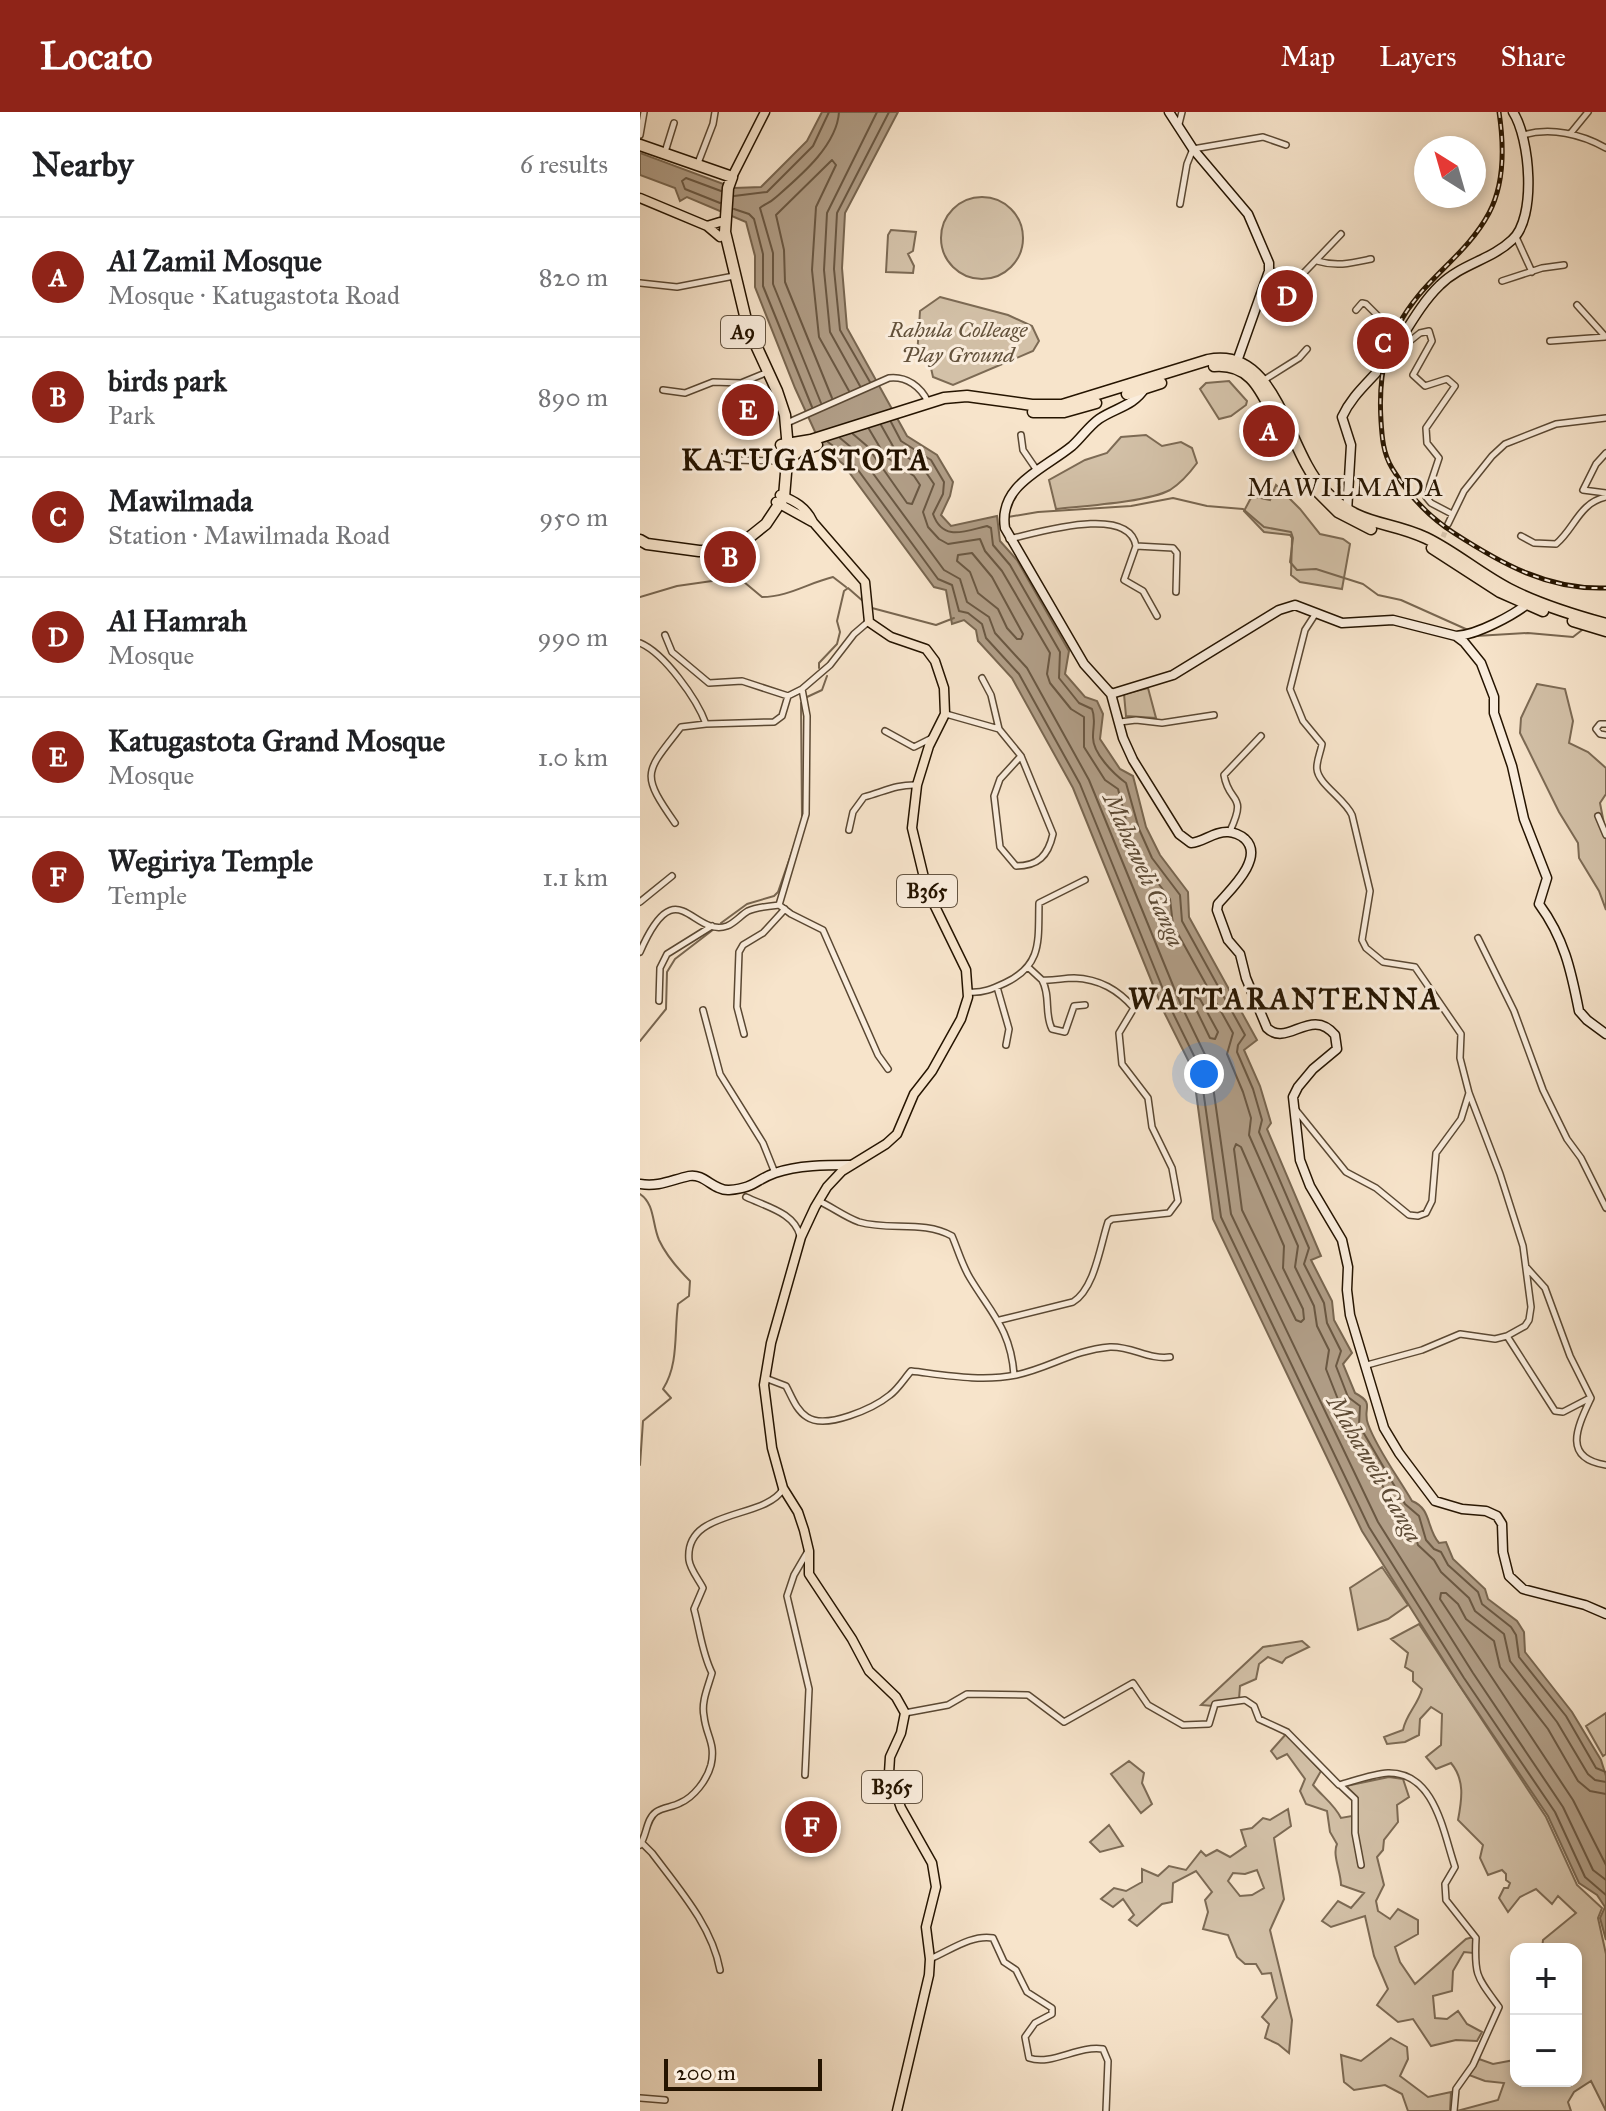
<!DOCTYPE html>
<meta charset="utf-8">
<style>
:root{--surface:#fff;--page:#f6f6f6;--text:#202124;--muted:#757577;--line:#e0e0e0;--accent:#8f2418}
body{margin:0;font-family:"IM FELL Great Primer",serif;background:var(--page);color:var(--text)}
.controls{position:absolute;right:24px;bottom:24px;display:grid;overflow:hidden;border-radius:16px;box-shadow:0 4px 12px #0003}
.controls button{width:72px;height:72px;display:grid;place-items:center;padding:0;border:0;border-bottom:2px solid var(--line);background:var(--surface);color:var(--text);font:40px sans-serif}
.compass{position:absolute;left:774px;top:24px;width:72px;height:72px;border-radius:50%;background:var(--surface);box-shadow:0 4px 12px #0003;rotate:323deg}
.scale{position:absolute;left:24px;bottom:20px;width:158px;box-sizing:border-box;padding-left:8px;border:4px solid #251400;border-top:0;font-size:22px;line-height:28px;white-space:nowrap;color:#251400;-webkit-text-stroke:6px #faeddd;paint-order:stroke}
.you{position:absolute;left:564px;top:962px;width:28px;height:28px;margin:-20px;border:6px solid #fff;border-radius:50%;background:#1a73e8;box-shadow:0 0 0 12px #1a73e833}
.badge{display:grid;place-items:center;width:52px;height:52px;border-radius:50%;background:var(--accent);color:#fff;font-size:26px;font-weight:700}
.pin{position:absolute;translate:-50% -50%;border:4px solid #fff;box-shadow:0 2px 8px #0006}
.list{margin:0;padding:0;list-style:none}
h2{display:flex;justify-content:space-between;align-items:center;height:104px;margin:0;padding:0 32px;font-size:34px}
h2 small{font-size:26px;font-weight:400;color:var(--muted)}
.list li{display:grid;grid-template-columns:52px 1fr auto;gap:24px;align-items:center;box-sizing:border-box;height:120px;padding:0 32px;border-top:2px solid var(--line)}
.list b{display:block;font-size:30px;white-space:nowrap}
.list p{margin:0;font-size:26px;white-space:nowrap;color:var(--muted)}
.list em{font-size:26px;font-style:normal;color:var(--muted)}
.map{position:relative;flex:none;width:966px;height:1999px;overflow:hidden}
header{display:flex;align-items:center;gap:48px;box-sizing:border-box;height:112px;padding:0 40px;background:var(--accent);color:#fff}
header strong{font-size:38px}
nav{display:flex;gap:44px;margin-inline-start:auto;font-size:28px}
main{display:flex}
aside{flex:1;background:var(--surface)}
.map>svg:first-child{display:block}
.green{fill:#d3c1a8;stroke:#7c6a54;stroke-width:2;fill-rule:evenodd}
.water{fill:#b09d86;stroke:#786650;stroke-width:2}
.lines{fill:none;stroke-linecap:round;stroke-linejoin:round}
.shore{stroke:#6a5843;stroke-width:2}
.stream{stroke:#786650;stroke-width:2}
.street-tunnel{stroke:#d8c5ad;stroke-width:5;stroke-dasharray:5 2.5;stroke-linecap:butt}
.street-casing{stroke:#5a4833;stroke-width:8}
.secondary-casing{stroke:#251400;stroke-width:11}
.primary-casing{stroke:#251400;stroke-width:11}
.highway-casing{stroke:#251400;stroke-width:13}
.street{stroke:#faeddd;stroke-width:5}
.secondary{stroke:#faeddd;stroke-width:8}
.primary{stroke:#f7e4cb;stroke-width:8}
.highway{stroke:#f7e4cb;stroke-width:10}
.rail-casing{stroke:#251400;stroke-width:5}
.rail{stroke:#faeddd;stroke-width:2;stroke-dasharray:6;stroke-linecap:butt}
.labels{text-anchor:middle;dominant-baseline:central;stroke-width:6;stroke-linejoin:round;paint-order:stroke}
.shield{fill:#faeddd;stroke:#655542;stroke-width:2}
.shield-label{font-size:20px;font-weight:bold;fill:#251400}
.park-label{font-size:22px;font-style:italic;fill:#62513b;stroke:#faeddd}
.water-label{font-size:24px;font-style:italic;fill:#5d4b36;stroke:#faeddd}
.quarter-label{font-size:26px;letter-spacing:2px;fill:#251400;stroke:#faeddd}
.district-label{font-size:30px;font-weight:bold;letter-spacing:2px;fill:#251400;stroke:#faeddd}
</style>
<header>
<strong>Locato</strong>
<nav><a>Map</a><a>Layers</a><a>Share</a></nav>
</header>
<main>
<aside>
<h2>Nearby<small>6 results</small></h2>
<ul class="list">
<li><span class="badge">A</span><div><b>Al Zamil Mosque</b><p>Mosque · Katugastota Road</p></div><em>820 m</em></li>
<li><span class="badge">B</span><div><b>birds park</b><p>Park</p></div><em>890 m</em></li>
<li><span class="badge">C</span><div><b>Mawilmada</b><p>Station · Mawilmada Road</p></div><em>950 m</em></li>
<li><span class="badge">D</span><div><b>Al Hamrah</b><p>Mosque</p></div><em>990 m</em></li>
<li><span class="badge">E</span><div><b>Katugastota Grand Mosque</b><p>Mosque</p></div><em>1.0 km</em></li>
<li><span class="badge">F</span><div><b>Wegiriya Temple</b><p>Temple</p></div><em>1.1 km</em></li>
</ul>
</aside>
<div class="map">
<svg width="966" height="1999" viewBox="0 0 966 1999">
<rect width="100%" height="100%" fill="#f7e4cb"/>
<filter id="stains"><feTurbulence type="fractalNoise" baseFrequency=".0025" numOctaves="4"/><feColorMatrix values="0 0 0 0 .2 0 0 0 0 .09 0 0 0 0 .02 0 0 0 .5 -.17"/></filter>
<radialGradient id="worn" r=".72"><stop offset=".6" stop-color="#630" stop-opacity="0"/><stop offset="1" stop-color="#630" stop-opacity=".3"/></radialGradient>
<path class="green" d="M301 126a41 41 0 1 1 82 0a41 41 0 1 1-82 0Z
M251 118 276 120 273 139 268 142 274 154 273 161 246 160 248 123Z
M300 185 368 203 392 214 399 229 393 239 313 273 293 265 291 256 277 245 280 199Z
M589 269 607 289 606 293 591 304 579 307 560 277 566 271Z
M506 323 522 334 541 330 552 336 557 351C549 362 541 371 530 378 508 390 443 394 416 397L409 368 445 348 467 341 481 325Z
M636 373 660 397 680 422 703 427 710 432 702 477 660 470 651 463 652 426 650 423 624 420 604 399 612 384 630 388Z
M897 572 925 577 933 609 929 631 948 640 966 656V682L960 691 966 722V798L959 779 939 746 938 731 919 700 880 621 881 606Z
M508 576 516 606 486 604 484 582Z
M742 1455 768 1493 748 1507 718 1518 710 1476Z
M779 1512 906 1705 937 1773 962 1796 958 1806 966 1842V1999L951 1969 934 1980 928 1990 931 1999H817L858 1988 864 1971 845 1969 829 1963 839 1947 853 1952 874 1948 876 1945V1969H936V1943L941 1939 936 1923V1837H902L903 1828 936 1801 918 1784 912 1792 896 1777 880 1785 868 1800 859 1786 864 1776H868L870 1771 866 1768V1762L862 1758 848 1763 840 1746 843 1733 818 1708C822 1687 825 1668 811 1651L796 1657 786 1645 801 1633 802 1602 791 1595 780 1607 779 1623 765 1630 747 1632 744 1625 763 1618C766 1602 778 1593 782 1577L773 1569V1560L765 1555 768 1541 751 1527Z
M662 1529 669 1535 646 1546 642 1551 628 1545 619 1552 616 1567 600 1574 599 1587 575 1589 573 1594 561 1593 623 1535Z
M966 1601V1642L963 1644 946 1614Z
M646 1622 681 1659 673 1673C683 1685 694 1692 701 1706L718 1703V1686L706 1674 749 1665 763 1667 769 1685 757 1693 758 1710 744 1728 743 1738 737 1745 744 1773 736 1789 738 1799 750 1807 758 1797 778 1808V1822L755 1835 760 1850 775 1872 826 1827 833 1825V1841L824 1840 813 1859 812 1879 793 1884 795 1906 807 1907 818 1899 827 1912 842 1920 837 1929 816 1928 791 1934 773 1907 758 1910 737 1893 748 1877 734 1844 725 1804 691 1815 682 1809 698 1789 711 1796 724 1781 701 1773C701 1760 692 1743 697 1732L690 1720 687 1699 666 1692 660 1679 665 1667 647 1642 637 1647 631 1639Z
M489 1649 504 1661 502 1671 512 1692 501 1701 471 1662Z
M648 1697 651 1714 634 1726 644 1787 630 1818 652 1908 649 1941 638 1932 625 1926 629 1912 622 1905 637 1886 631 1861 622 1862 616 1852H605L597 1845 588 1823 563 1817 568 1800 565 1788 572 1780 556 1759 533 1771 532 1790 522 1792 497 1814 489 1808 494 1803 483 1787 473 1795 461 1787 474 1776 486 1779 502 1770V1757L518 1764 529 1754 546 1758 561 1739 566 1744 577 1738 590 1745 606 1734 601 1718 612 1716 623 1706 630 1708ZM617 1758 624 1776 612 1783 600 1784 588 1769 593 1761 605 1762Z
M469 1713 483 1734 460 1740 450 1730Z
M751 1926 767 1935 768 1947 760 1964 788 1985 811 1980 810 1999H768L762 1982 745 1973 714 1978 704 1970 701 1943 721 1949Z"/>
<path class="water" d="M182 0H258L205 101 202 156 207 216 267 324 297 343 313 370 310 384 301 403 311 414 357 404 360 429 377 448 429 539 425 562 445 585 457 589 463 602 460 627 480 657 493 664 506 715 520 743 548 780 549 805 617 928 604 938 620 974 631 1011 627 1017 681 1144 671 1148 692 1189 694 1208 712 1241 703 1252 715 1281C736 1292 722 1296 728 1312 737 1337 758 1365 772 1389 792 1397 786 1416 799 1431L806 1430 813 1447 845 1477 848 1487 877 1509 884 1520 885 1540 932 1600 961 1648 966 1664V1828L960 1806 965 1795 957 1783 939 1771 908 1704 818 1571 722 1419 573 1107 553 958 524 900 433 676 372 566 338 529 336 518 324 508 312 512 306 478 294 475 203 352 182 335 155 276 115 175V144L106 110 47 85 40 89 35 76 0 63V41L94 76 121 75 167 29Z"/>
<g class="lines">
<path class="shore" d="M94 84 127 80 173 34 189 0
M80 91 45 77 42 69 46 66 81 79
M94 97 109 102 114 107 123 142V174L172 295
M230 270 200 218 194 157 197 101 249 0
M220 274 190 220 184 158 187 101 237 0
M192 286 145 170 144 138 136 103 192 48 196 53 176 95 172 158 179 225 209 279
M181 291 133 172V141L120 96C124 92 130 91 135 86 159 65 197 34 199 0
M251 310 261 329 291 348 304 370 303 382 293 402C303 430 325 419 347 414L351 416 353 433 370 453 420 540 419 566 439 591 452 597C456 607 453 614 453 624 452 641 474 662 486 671L499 717 512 746 540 783 542 809 605 923 598 933 597 940 613 977 622 1008 619 1020 669 1136 664 1152 684 1191 687 1211 701 1239 696 1254 708 1285 720 1294 719 1313 765 1392 779 1404 786 1428 794 1437 801 1440 808 1453 838 1480 842 1492 871 1515 876 1523 879 1545 926 1604 956 1656 966 1660
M241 313 254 336 283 356 294 372 283 400 288 415 299 427 308 432 340 427 345 439 362 459 410 541 407 562 410 571 431 597 444 605V635L465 668 478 677 489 720 503 751 530 787 533 813 593 921 587 942 603 980 611 1006 609 1023 658 1134 655 1155 674 1194 677 1214 689 1238 686 1257 699 1290 709 1300 710 1316 756 1398 770 1408 778 1433 794 1448 801 1460 829 1486 835 1499 864 1522 870 1549 917 1610 948 1662 955 1668 966 1670
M213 322 227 334 267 391 272 392 280 373 274 364 245 344 229 317
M200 326 218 341 304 458 320 467 327 490 349 505 355 521 387 556 449 668 541 893 570 953 591 1102 738 1410 833 1561 923 1695 953 1758 966 1768
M188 330 210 347 298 467 312 473 319 499 328 501 342 512 346 526 379 562 440 672 531 897 560 956 581 1105 729 1415 824 1566 915 1700 945 1765 966 1783
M332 441 352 465 383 522 381 527H377L367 516 358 497 338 481 330 460 317 449 318 443Z
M555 885 560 887 578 920 575 927 570 926 553 891Z
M596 1032 601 1035 644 1134 643 1156 663 1197 664 1207 661 1210 656 1208 602 1098 594 1037Z
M966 1682 950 1679 938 1669 908 1617 860 1555 854 1529 826 1507 818 1492 806 1481H801L800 1487 933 1688 966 1753"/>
<path class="stream" d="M368 405 398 400 491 394 533 386 567 394 603 397 624 415 651 420 653 426 650 450 657 458 676 457 723 472 738 483 761 488 828 518
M0 485 37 474 93 466 104 470 122 485C148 485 168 471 193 465L206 475
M232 496 296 513 314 506
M836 524 888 521 933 525 942 518
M179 556V551L197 532 200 520 197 509 204 479 208 476 224 490
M167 585 182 578 187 564
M161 591 162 706
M81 811 107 792 134 784 138 780 156 728
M0 929 26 897 27 860 35 847 74 817
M0 1082C15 1092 12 1112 19 1128 26 1143 38 1157 50 1169L49 1184 38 1192C34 1221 39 1252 23 1277L31 1286 3 1309 0 1353"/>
<path class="street-tunnel" d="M803 425 808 412"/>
<defs>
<path id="street" d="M539 12 542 0
M930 22 948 0
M0 23 4 0
M883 23C911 15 941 22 966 36
M25 40 34 11
M58 51 73 12 75 0
M540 92 547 52 553 37 623 25 646 33
M876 125 892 160
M677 149C697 155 712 151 731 147
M630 159 642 161 653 169 657 168 701 122
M862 169 902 156 924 153
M0 171 37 175 94 164
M937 193 965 224
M716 198 722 191 726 192 744 210 735 261
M910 229 965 225
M755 241 780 221 789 219 792 229 773 263 785 274 807 267 815 274 786 316 787 331 799 346 786 385 791 391 812 402
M624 268 659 246 667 237
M23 278 45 281 73 270 101 271 123 262
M147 311 249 266C267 264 281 275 288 290
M381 323 383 338 396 357
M966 341 956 352 943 378 966 381
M76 344 93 348 141 349
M808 412 824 379 852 344 865 332 916 312 966 306
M881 424 894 431 916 432C935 416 939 391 966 385
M369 427C397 421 489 392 496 434L484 468 503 479 517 504
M496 434 533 436 537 441 536 480
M676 501 665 518 650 577 663 609 682 632C681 639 676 650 677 657 678 672 705 687 712 703L730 779 722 828 726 836 743 850 775 855 821 922 820 946 829 981 860 1062 883 1134 891 1195 889 1208 885 1214 867 1224 855 1227 820 1222 782 1238 727 1253
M25 523 32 540 69 571 102 569 148 584
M0 531C24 541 57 587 66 612
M342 566 351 583 359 617
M306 602 359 617 381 644 413 722C408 744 398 754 376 754L360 735 354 684 360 667 381 644
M480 610 496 608 522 611 574 603
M966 612H960L956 617 960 622 966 623
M245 619 274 635 292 626
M958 704 966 723
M35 711C0 661 5 661 41 615L66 612 134 610 142 604 148 584 162 577
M209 718 213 700 224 685C243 680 257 672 277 673
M590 719C608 680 589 693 584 663L621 624
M0 790 32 764
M139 793 166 702 167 604 162 577 190 553 214 522 228 510
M838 826 874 899 903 978 927 1027 941 1046 966 1096
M0 840C37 755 52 826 87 814 95 811 101 803 108 799 117 795 129 794 139 793L151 802 183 818 238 943 248 957
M402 868C411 884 404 902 412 917L425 920 434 894 445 893
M357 875 369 917 366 933
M329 880C343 881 352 877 365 871 403 853 398 828 399 791L445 768
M19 889 20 856 27 842 72 814
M63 898 80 962 123 1031 135 1061
M104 922 97 895 99 840 103 833 123 821 145 797
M656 998 706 1060 736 1076 769 1103 778 1104 786 1101 792 1089 796 1041 821 1007 829 981
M106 1085C127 1095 155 1101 160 1124
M179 1089C192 1095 205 1105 219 1110 250 1119 283 1108 312 1124 318 1138 322 1153 330 1166 351 1201 371 1218 374 1263
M887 1156 905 1176 930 1244 951 1286C938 1314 921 1346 966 1353
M360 1208 433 1190C455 1176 460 1134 468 1110L472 1107 529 1101 538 1089 532 1056 512 1015 508 986 482 952 479 921 494 896C478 878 460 867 434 866 423 866 413 869 402 868L389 856
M867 1224 915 1299 923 1300 950 1286
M125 1266 146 1274C152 1285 156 1298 167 1305 186 1318 234 1296 250 1283 258 1277 264 1267 271 1259 305 1263 341 1270 376 1263 410 1256 433 1238 470 1235 492 1234 509 1248 530 1245
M265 1601 308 1593 327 1582 388 1583 424 1610 493 1571 508 1593 543 1613 569 1612 575 1592 605 1588 614 1594 619 1607 647 1620 699 1673C714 1669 732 1662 748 1661 795 1660 803 1720 815 1755L805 1772 806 1788 836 1826C834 1864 837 1865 859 1895L833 1953 816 1977 814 1999
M165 1663 169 1577 147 1484 154 1463 168 1439
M700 1673 715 1687V1721L721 1753
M2 1731 12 1741C39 1777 72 1814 80 1858
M0 1733C7 1723 6 1707 16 1700 23 1695 33 1695 40 1691 54 1685 67 1668 71 1653 76 1631 66 1624 64 1604 61 1590 68 1575 72 1561 62 1541 60 1519 54 1497L63 1476C59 1468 50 1457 49 1448 44 1396 125 1408 143 1377
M290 1847C309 1839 332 1822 353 1826L364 1850 376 1858 387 1880 412 1896V1902L395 1911 385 1925 389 1946C412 1954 438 1933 463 1937L468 1949 466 1999
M0 1986 25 1988"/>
<path id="secondary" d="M529 0 553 37 608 102 629 151V159L595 255
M505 276C494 294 475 296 459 307 449 314 441 326 432 334 404 357 358 373 365 416L444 552 471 582 483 626 493 648 539 722 551 731C564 730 574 719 588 720 593 720 601 723 605 727 625 746 590 778 578 792L577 798 588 828 600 842 606 866 627 916C647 936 671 894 695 923L697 937 673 957 658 975 653 985 660 1048 670 1074 702 1128 708 1155 707 1178 710 1203 744 1316 759 1341 795 1389 822 1397 846 1399 857 1404 862 1412 863 1440 869 1464 883 1477 945 1493 966 1502
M707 400 711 333 702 305C713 281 732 268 747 248 764 224 779 193 800 173 821 152 851 148 872 128 897 106 890 26 873 0
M816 524 824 530 841 551 854 585V601L872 654 884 707 907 766 899 792C924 826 931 858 939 899L947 908 966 922
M471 582 533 563 639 498 655 493 702 511 753 508 816 524C837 523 874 503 890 490
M0 1072C19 1075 31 1068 49 1064 64 1061 74 1079 89 1078 115 1076 115 1068 135 1061 158 1053 187 1053 210 1053"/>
<path id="primary" d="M92 65 125 0
M0 86 67 114 80 125
M67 114 80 110
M140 383C155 389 166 395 173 410L225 470 229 510 251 525 286 537 295 549 304 576 305 602 289 634 277 673 272 716 287 778 326 858 328 885 321 907 292 959 274 982 257 1022 246 1032 202 1059 187 1075 175 1095 161 1125 131 1231 124 1273 132 1336 143 1376 158 1400 164 1418 169 1439V1462L212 1527 229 1559 256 1585 265 1601 261 1621 250 1645 249 1661 261 1696 292 1751 296 1775 286 1815 290 1847 289 1863 257 1999
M136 390 172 410"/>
<path id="highway" d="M0 33 92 65 88 76 85 120 108 216 137 279 145 303 148 337 144 385 126 412 106 428 92 435 73 439H59L7 432 0 428
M574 254C611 251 621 279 635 306
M487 282 521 271
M393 300H424L456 291
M141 333 171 328 304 286 327 284 392 293H422L568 248C638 234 646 339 684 378 720 416 745 407 786 426 815 440 840 462 869 477 900 493 933 503 966 512
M147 349 159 339 177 333
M671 373 698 400 731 417
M792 436 860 480 903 499
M933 509 966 519"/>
</defs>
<use href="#street" class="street-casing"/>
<use href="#secondary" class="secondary-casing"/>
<use href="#primary" class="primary-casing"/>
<use href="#highway" class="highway-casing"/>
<use href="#street" class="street"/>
<use href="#secondary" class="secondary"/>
<use href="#primary" class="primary"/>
<use href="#highway" class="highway"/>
<defs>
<path id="rail" d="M859 0C864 33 865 71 849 101 831 135 801 156 778 184 746 223 738 260 741 309 742 325 743 341 752 356 767 381 789 405 814 421 862 452 908 478 966 476"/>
</defs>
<use href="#rail" class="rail-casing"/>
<use href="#rail" class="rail"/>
</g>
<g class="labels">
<g class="shield">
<rect x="81" y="204" width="44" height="32" rx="6"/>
<rect x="257" y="763" width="60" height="32" rx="6"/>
<rect x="222" y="1659" width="60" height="32" rx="6"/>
</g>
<g class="shield-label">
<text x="103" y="220">A9</text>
<text x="287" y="779">B365</text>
<text x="252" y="1675">B365</text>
</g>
<g class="park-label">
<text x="318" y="217">Rahula Colleage<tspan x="318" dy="25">Play Ground</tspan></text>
</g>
<g class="water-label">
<text transform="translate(504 758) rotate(66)">Mahaweli Ganga</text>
<text transform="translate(735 1357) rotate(60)">Mahaweli Ganga</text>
</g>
<g class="quarter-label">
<text x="706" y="375">MAWILMADA</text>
</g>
<g class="district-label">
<text x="166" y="348">KATUGASTOTA</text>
<text x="645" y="887">WATTARANTENNA</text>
</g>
</g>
<rect width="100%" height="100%" filter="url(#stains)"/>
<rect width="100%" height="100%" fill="url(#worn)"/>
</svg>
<div class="controls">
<button>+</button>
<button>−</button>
</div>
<svg class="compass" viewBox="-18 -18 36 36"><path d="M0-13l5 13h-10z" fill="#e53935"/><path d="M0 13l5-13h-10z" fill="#757577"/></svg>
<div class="scale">200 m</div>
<div class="you"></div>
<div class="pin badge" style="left:629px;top:319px">A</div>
<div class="pin badge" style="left:90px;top:445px">B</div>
<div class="pin badge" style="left:743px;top:231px">C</div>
<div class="pin badge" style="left:647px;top:184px">D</div>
<div class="pin badge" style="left:108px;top:298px">E</div>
<div class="pin badge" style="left:171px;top:1715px">F</div>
</div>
</main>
